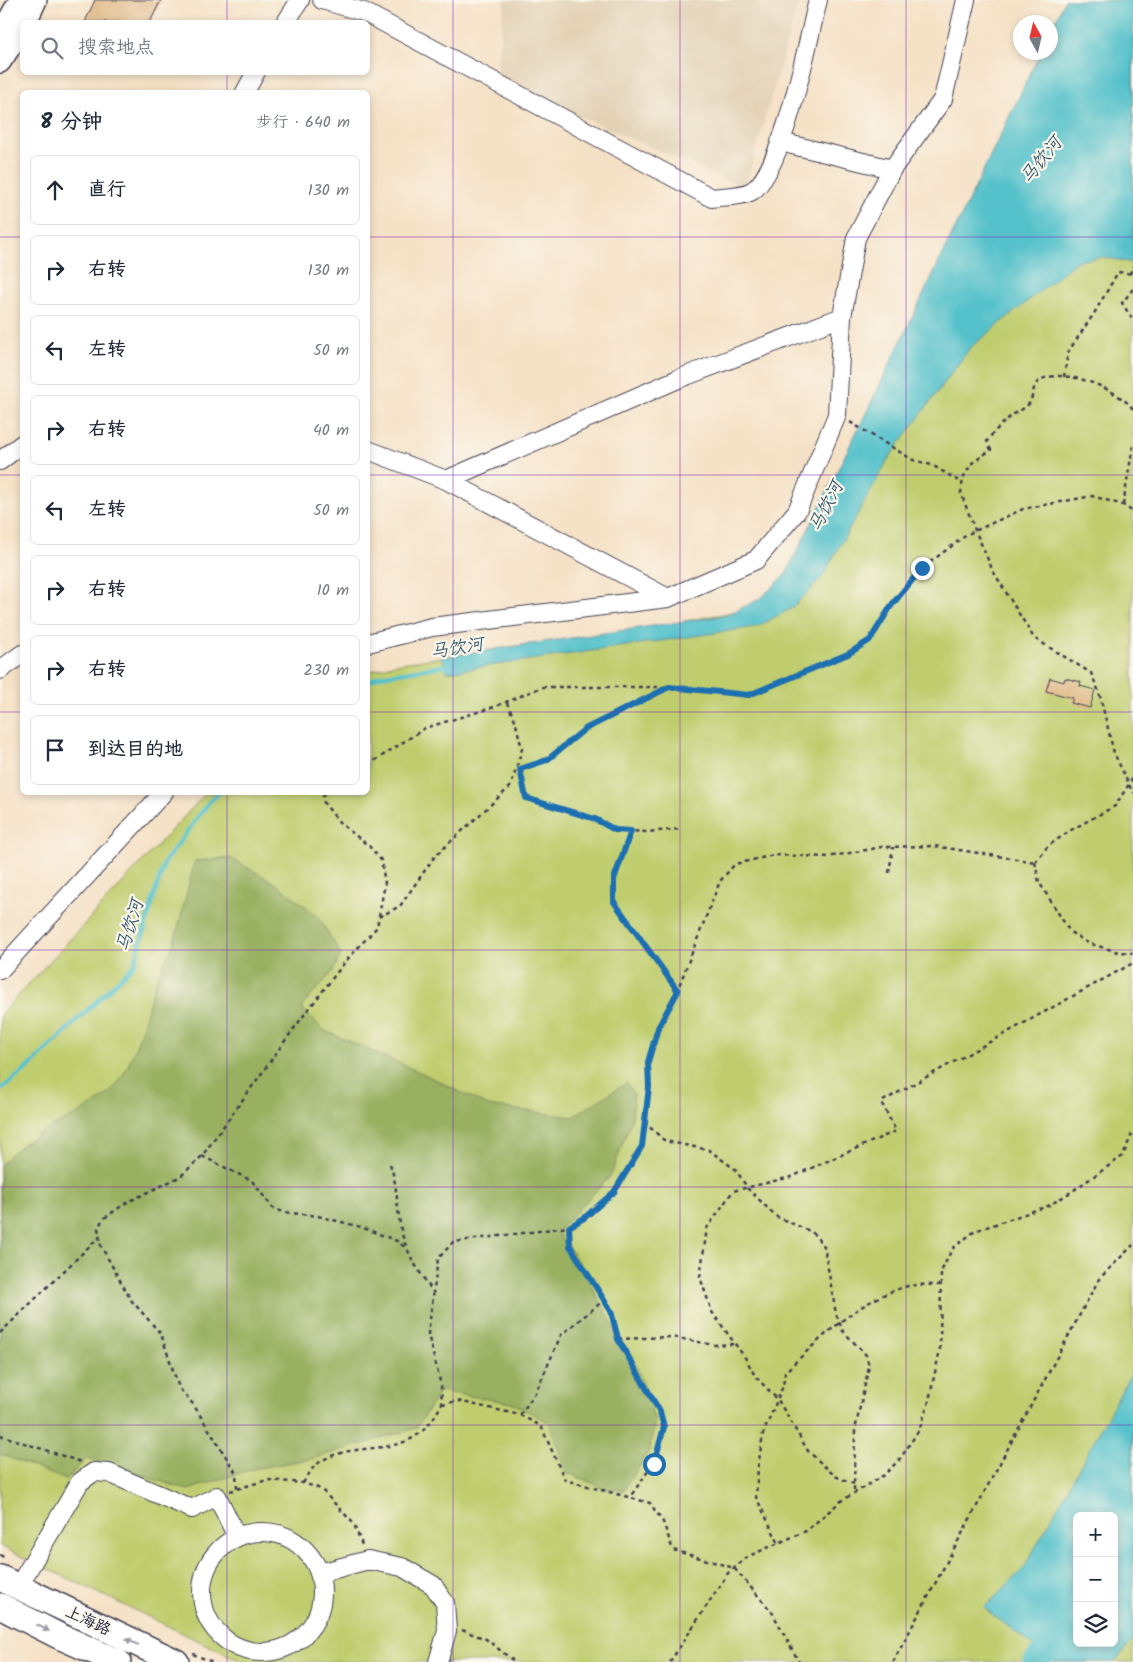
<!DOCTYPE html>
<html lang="zh">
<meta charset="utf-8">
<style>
:root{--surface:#fff;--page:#f6f6f7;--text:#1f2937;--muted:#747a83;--line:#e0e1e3}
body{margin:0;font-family:Kalam,"LXGW WenKai TC",sans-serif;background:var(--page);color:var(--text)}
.controls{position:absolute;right:15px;bottom:15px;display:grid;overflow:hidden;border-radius:8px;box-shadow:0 2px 8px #0003}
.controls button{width:45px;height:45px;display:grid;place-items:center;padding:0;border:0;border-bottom:1px solid var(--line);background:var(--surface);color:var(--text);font:25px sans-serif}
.compass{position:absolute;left:1013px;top:15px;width:45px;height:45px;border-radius:50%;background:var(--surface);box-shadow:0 2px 8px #0003;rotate:352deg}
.stop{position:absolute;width:15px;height:15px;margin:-11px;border:4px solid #1f6fb2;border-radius:50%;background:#fff}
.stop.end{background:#1f6fb2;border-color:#fff;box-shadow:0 1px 5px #0008}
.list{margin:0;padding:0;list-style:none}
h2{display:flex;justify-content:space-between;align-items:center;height:65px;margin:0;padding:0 20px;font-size:21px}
h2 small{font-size:16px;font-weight:400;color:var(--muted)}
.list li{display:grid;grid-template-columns:32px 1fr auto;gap:15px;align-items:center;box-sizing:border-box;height:70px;margin:0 10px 10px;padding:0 10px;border:1px solid var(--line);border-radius:8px}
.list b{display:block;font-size:19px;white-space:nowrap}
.list em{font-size:16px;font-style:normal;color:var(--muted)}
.icon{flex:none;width:28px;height:28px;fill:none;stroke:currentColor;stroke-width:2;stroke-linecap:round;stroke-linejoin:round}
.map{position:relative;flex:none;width:1133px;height:1662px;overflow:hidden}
.search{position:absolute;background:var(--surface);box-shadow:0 2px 8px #0003;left:20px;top:20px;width:350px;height:55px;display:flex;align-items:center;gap:12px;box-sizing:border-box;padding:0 18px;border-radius:8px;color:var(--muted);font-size:19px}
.panel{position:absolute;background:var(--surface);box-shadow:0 2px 8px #0003;left:20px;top:90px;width:350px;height:705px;border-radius:8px}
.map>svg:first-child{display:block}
.built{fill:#e2d1b5}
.green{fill:#c0cd6e;stroke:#717854;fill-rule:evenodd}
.forest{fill:#98b061;stroke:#5d694e}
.water{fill:#54c1cb;stroke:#3b7283;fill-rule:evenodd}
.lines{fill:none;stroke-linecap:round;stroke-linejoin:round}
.stream{stroke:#54c1cb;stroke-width:4.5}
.river{stroke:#54c1cb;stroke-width:25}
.building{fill:#deb37e}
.minor-casing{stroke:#423f50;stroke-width:20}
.major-casing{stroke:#423f50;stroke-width:24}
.highway-casing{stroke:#423f50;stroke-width:28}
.path{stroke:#423f50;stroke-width:2.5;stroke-dasharray:4 4;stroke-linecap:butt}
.minor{stroke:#fff;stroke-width:18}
.major{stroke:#fff;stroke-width:21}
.highway{stroke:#fff;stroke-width:25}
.oneway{fill:#9c9ca7}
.route{stroke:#1f6fb2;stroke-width:6}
.grid{fill:none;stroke:#7b2cbf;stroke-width:1;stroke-opacity:0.55}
.labels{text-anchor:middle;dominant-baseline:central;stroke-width:4.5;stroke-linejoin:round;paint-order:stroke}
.street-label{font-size:16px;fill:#22223b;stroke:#fbf7ec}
.water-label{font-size:18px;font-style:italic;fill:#345a6d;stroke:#fbf7ec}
</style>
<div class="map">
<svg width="1133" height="1662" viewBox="0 0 1133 1662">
<rect width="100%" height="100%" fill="#fbf7ec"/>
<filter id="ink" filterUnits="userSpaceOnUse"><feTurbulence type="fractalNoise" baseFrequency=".02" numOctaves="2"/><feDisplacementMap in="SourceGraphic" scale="10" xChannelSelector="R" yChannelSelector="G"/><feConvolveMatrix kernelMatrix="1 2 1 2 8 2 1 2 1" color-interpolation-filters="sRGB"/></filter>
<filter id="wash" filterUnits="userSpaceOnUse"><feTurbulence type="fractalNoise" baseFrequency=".0096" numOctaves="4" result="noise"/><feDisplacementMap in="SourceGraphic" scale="20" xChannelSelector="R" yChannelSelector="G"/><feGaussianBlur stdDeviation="1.12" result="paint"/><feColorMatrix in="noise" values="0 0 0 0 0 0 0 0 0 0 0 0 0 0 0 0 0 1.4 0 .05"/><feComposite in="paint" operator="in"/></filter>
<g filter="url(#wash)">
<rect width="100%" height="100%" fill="#f5e1c6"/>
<path class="built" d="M505 0H799L745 188 495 79Z"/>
<path class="green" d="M1133 0V1662H243L0 1546V1015L206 793 368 792V672L395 664 675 623 753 608 782 583 1046 53 1050 52ZM1077 1516H1114V1643H1077Z"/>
<path class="forest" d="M230 858 275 883 317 915 341 954 333 971 301 1007 323 1030 424 1074 488 1106 572 1117 627 1083 634 1094 632 1118 611 1175 557 1232 576 1258 638 1370 655 1421 649 1451 624 1490 606 1489 566 1472 549 1422 512 1403 440 1391 416 1428 311 1459 252 1469 188 1490 87 1458 66 1480 0 1454V1166C27 1130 77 1122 110 1092 134 1070 145 1015 155 984 161 967 172 952 176 935 183 911 188 886 195 861Z"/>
<path class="water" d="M1065 0H1133V263L1103 257 1077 261 970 348 889 458 821 579 792 608 756 627 447 672 442 657 727 615 760 599 786 574 870 405 1040 53 1050 52 1051 30Z
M1133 1370V1640L1115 1662H1055L984 1608 1024 1568ZM1077 1516H1114V1643H1077Z"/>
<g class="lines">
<path class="stream" d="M368 682 379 676 449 665
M0 1090 29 1067 134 965 164 863 210 801 220 792"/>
<path class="river" d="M1036 1662 1077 1614"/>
</g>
<g id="blocks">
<path class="building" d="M95 0H161L150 22H85Z
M1050 678 1064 682 1065 678 1081 682 1080 686 1095 690 1090 708 1071 703 1073 698 1046 691Z"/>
</g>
</g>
<g filter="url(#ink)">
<use href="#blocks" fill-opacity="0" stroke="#423f50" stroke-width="1"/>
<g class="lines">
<defs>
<path id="minor" d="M322 0 364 12 712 198C723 196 740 197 750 192 782 178 809 36 818 0
M286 22 300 0
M245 92 256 72
M780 142 892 169
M368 450 446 480 668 598
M0 461 22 444
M446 480 678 379 842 317
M368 643 432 627 668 598 756 560 797 511 837 415 842 317 856 238 892 169 943 99 966 0
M0 670 22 654
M0 970 164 792
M202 1592a60 60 0 1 1 120 0a60 60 0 1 1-120 0Z
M320 1573 368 1560 402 1567 433 1585 445 1603 447 1631 438 1662
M18 1587 80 1482 94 1472 109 1473 192 1509 217 1496 237 1537"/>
<path id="major" d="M26 22 36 0
M0 36 20 0
M0 62 22 29"/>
<path id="highway" d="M0 1578 176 1662
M0 1606 59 1636 118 1662"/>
</defs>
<use href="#minor" class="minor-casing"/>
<use href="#major" class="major-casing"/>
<use href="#highway" class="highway-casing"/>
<path class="path" d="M1130 274 1133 266
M1133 289 1122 303 1133 320
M1064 377 1068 352 1095 312 1118 272 1133 274
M1133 409C1118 389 1066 368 1042 379 1032 384 1034 394 1030 402 1027 408 1016 412 1011 416 1002 424 994 431 987 441L991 450 972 463 963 478 961 493 975 530 993 571 1034 638 1091 673 1099 692 1114 753 1133 793
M850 422 913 460 932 465 962 483
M1123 505 1133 446
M368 765 425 728 494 707 542 687H669L749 695 848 654 870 640 891 606 922 568 968 534 1023 509 1092 496 1123 505 1133 512
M520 769 526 798 595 819 615 830 647 832 681 829
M521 769 547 760 585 729 668 688
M631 831 614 879V902L677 991
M1035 862 1039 882 1070 932 1088 943 1118 952 1133 953
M1035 862 1048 846 1071 830 1115 806 1133 778
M889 873 893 847
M379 917 400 906 435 856 511 786 522 749 515 720 507 703
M644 1122 665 1141 709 1150 736 1170 748 1189 777 1217 812 1232 824 1246 836 1314 843 1331 866 1355 869 1366 855 1430 854 1492
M202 1156 252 1181 273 1208 283 1212 318 1216 361 1227 397 1241 406 1248
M390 1164C400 1191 395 1222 407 1248 413 1264 424 1278 433 1292
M569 1227 570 1246 611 1311 618 1339 660 1412 664 1427 653 1464 630 1497
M0 1333 98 1238
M618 1339 672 1337 714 1345 735 1344
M442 1404 458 1401 520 1415 541 1426 565 1480 650 1503 663 1522 673 1550 734 1568 772 1612 799 1662
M520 1415 536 1392 561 1335 604 1300
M0 1435 81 1462
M303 1483C307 1478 311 1469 316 1465 346 1440 393 1457 421 1432 430 1425 436 1414 442 1404L441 1385 428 1334 438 1259 453 1242 569 1227 585 1218 615 1192 642 1146 649 1087 648 1062 657 1028 677 991 720 881 735 864 774 855 828 857 882 847 934 846 1035 862
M854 1484 835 1476 808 1451 778 1400 755 1376 746 1359 712 1312 700 1277 707 1228 733 1191 791 1177 896 1131 881 1102 1133 963
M237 1488 236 1473 193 1404 179 1388 161 1334 131 1300 101 1246 98 1228 103 1219 126 1203 181 1176 202 1156 295 1027 345 962 377 927 385 883 381 860 369 846 340 823 324 803 323 796 327 792
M230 1491 267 1480 303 1483 321 1489 354 1524 362 1545
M778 1542 756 1497 758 1467 763 1434 783 1386 785 1372C821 1338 859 1299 908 1286 918 1284 930 1285 940 1285
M0 1555 7 1559
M462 1630 486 1639 515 1662
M193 1654 212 1662
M670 1662 728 1573 749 1556 806 1531 841 1501 884 1475 900 1459 919 1430 928 1405 940 1349 941 1272 952 1249 975 1231 1048 1206 1071 1192 1123 1156 1133 1131
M893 1662 1099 1279 1133 1245"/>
<use href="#minor" class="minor"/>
<use href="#major" class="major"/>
<use href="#highway" class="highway"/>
</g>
<defs><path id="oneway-solid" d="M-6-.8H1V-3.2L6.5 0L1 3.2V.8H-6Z" transform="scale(1.25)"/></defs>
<g class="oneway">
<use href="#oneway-solid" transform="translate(43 1628) rotate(28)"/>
<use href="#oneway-solid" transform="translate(132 1642) rotate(-155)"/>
</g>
</g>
<g class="lines" filter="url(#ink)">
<path class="route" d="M654 1464 664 1427 660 1412 618 1339 611 1311 570 1246 569 1227 584 1218 614 1192 642 1146 649 1087 648 1062 658 1028 678 991 614 902V879L631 831 615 830 595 819 526 798 520 769 547 760 585 729 669 687 749 695 848 654 870 640 891 606 922 568"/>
</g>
<path class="grid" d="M227 0V22M453 0V1662M680 0V1662M906 0V1662M227 72V92M0 237H22M368 237H1133M0 475H22M368 475H1133M0 712H22M368 712H1133M227 792V1662M0 950H1133M0 1187H1133M0 1425H1133"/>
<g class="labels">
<g class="street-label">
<text transform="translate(88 1621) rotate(25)">上海路</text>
</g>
<g class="water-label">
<text transform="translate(1042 161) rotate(-51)">马饮河</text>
<text transform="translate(827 507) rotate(-63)">马饮河</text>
<text transform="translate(457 649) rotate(-9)">马饮河</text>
<text transform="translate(131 926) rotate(-73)">马饮河</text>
</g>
</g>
</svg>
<div class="controls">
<button>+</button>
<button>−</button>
<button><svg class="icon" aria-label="layers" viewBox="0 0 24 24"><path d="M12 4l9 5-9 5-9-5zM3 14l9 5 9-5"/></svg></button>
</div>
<svg class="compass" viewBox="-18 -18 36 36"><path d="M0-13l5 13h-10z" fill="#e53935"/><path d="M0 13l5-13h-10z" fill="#747a83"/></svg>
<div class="stop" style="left:654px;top:1464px"></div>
<div class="stop end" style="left:922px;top:568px"></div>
<div class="search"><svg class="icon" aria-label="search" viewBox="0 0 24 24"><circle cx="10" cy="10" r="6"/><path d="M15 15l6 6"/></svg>搜索地点</div>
<section class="panel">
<h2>8 分钟<small>步行 · 640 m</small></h2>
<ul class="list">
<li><svg class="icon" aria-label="ahead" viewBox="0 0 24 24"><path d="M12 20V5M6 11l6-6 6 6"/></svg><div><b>直行</b></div><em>130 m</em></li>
<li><svg class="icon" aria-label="right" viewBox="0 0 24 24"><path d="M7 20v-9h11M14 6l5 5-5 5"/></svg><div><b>右转</b></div><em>130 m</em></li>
<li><svg class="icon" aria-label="left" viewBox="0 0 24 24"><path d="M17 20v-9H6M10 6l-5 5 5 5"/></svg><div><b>左转</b></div><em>50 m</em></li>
<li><svg class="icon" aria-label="right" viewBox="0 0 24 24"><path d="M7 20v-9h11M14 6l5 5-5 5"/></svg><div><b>右转</b></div><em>40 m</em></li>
<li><svg class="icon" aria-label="left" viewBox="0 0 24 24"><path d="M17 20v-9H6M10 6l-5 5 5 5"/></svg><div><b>左转</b></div><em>50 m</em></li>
<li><svg class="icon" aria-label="right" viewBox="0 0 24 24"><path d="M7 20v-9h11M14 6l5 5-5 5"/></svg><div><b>右转</b></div><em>10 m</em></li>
<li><svg class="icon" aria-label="right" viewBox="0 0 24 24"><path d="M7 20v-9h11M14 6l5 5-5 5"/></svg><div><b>右转</b></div><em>230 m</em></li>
<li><svg class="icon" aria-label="arrive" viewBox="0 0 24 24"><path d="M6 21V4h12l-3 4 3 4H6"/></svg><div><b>到达目的地</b></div></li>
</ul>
</section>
</div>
